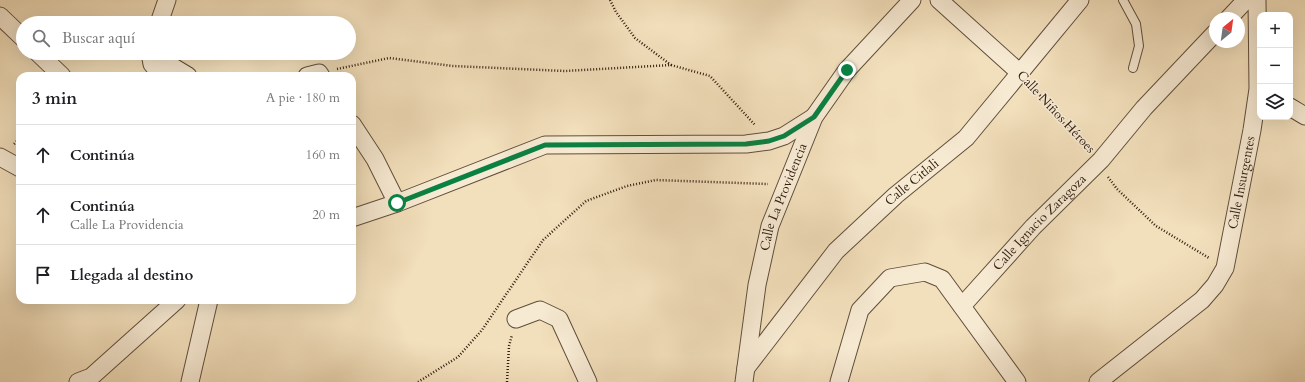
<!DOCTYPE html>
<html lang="es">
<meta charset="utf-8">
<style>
:root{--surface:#fff;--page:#f2f2f2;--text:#202124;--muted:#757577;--line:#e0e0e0}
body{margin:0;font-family:Cardo,serif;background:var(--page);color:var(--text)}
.controls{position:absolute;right:12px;top:12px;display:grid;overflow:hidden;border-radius:8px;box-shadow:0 4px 16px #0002}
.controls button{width:36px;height:36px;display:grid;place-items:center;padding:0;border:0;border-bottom:1px solid var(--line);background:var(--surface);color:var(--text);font:20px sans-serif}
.compass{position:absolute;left:1209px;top:12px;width:36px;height:36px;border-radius:50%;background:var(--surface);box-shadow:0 4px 16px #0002;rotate:29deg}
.stop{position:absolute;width:12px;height:12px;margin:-9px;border:3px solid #0b8043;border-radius:50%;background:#fff}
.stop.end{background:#0b8043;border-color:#fff;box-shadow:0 1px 4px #0008}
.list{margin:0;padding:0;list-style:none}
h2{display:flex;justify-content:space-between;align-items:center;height:52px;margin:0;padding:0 16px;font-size:17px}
h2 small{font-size:13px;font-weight:400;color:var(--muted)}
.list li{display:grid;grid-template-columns:26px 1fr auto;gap:12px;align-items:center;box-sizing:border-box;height:60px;padding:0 16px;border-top:1px solid var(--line)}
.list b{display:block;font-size:15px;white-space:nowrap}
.list p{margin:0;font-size:13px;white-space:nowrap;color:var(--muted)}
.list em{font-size:13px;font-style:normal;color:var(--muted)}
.icon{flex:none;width:22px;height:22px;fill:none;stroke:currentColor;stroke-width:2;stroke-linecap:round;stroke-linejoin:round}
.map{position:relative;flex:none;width:1305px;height:382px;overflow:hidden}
.search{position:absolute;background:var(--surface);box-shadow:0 4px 16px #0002;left:16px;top:16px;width:340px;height:44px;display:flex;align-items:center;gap:10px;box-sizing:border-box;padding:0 14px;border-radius:22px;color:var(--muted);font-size:15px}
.panel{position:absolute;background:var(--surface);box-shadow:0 4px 16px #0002;left:16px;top:72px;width:340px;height:232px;border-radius:12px}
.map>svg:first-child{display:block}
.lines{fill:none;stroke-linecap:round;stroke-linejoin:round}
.service-casing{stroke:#604e3b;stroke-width:10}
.minor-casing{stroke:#604e3b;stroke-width:19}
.path{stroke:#2f1d10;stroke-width:2.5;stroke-dasharray:1 2;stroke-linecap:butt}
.service{stroke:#f7ead3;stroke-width:8}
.minor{stroke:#f7ead3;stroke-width:17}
.route{stroke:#0b8043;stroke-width:5}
.labels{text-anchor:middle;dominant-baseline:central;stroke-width:3;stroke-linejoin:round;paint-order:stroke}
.street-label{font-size:13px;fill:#2f1d10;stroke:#f7ead3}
</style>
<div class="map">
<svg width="1305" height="382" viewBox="0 0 1305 382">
<rect width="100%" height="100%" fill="#f2dfbb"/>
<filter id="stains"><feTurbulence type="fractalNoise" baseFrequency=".005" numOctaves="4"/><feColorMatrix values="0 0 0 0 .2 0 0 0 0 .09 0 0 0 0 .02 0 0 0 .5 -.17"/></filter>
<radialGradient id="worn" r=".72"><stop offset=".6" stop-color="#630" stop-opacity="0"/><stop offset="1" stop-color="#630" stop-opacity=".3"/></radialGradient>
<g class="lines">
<defs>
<path id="service" d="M1123 0 1136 24 1139 46 1133 68"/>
<g id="minor">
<path d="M939 0 1020 73"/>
<path d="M0 16 23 38"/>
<path d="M1229 18 1246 0"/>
<path d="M159 23 167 0"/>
<path d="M38 53 62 76"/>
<path d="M150 53 188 76"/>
<path d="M150 53 152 64 162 76"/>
<path d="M307 76 319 73 321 76"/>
<path d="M1290 107 1305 116"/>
<path d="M352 124 375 159 397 203"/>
<path d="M0 157 20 168"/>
<path d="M352 218 397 203 545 145 746 144 769 141 784 136 814 117"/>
<path id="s1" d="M962 306 1033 227 1101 160 1144 108 1215 33"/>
<path d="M516 319 540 310 559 319 588 382"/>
<path id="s2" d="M746 368 836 251 896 195 966 138 1080 0"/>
<path d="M78 382 91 377 177 300"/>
<path d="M190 382 209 300"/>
<path id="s3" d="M744 382 757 285 770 226 814 117 847 70 912 0"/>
<path d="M839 382 860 310 890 278 925 272 942 279 1017 382"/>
<path id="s4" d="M1098 382 1202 300 1215 285 1225 268 1252 130 1258 89 1257 0"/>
</g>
</defs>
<use href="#service" class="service-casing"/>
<use href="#minor" class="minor-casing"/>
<path class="path" d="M610 0 616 12 635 38 671 65
M337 69 389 58 453 66 565 71 671 65 710 76 755 125
M1032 86 1067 127 1088 147
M14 144 20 138
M1108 177 1117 189 1156 226 1209 258
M418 382 458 357 482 330 543 240 586 201 627 186 656 180 768 184
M507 382 509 346 512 335"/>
<use href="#service" class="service"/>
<use href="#minor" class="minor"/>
</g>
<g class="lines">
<path class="route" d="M397 203 545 145 746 144 769 141 784 136 814 117 847 70"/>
</g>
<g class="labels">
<g class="street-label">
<text transform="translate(1056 112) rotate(47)">Calle Niños Héroes</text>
<text stroke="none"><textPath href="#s4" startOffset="259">Calle Insurgentes</textPath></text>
<text stroke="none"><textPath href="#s2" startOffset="250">Calle Citlali</textPath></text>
<text stroke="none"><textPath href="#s3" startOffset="190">Calle La Providencia</textPath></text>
<text stroke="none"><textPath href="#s1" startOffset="114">Calle Ignacio Zaragoza</textPath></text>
</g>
</g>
<rect width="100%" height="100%" filter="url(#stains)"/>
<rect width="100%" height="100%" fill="url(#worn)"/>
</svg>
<div class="controls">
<button>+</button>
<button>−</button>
<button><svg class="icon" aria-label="layers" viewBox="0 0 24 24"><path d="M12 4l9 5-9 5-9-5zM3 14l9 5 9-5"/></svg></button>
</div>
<svg class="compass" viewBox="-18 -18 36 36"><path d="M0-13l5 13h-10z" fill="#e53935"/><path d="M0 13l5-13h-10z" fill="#757577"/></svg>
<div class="stop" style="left:397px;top:203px"></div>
<div class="stop end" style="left:847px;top:70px"></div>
<div class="search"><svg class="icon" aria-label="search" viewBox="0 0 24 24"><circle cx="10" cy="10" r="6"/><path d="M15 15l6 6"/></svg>Buscar aquí</div>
<section class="panel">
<h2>3 min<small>A pie · 180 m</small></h2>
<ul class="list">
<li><svg class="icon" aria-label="ahead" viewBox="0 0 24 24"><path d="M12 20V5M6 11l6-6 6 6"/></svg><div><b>Continúa</b></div><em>160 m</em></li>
<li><svg class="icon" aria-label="ahead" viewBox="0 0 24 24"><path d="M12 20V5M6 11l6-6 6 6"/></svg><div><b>Continúa</b><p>Calle La Providencia</p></div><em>20 m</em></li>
<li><svg class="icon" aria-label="arrive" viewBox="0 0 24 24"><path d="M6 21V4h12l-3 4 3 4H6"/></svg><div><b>Llegada al destino</b></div></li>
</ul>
</section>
</div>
